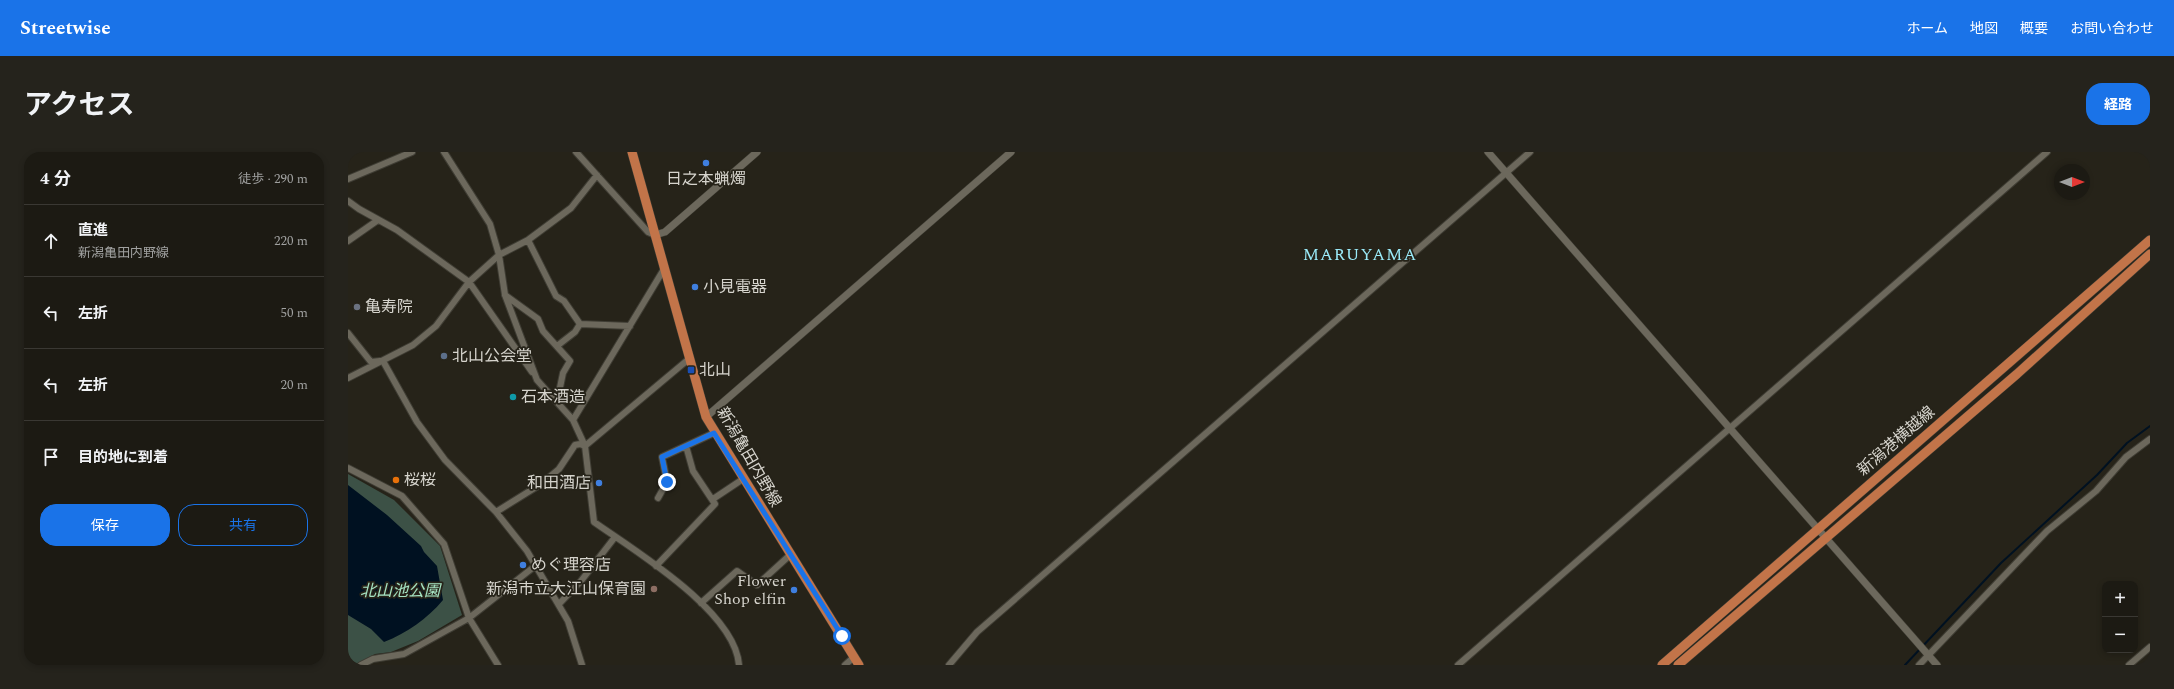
<!DOCTYPE html>
<html lang="ja">
<meta charset="utf-8">
<style>
:root{--surface:#1c1a13;--page:#25231c;--text:#f1f3f6;--muted:#a0a1a0;--line:#3a3833;--accent:#1a73e8}
body{margin:0;font-family:Spectral,"Noto Sans JP",serif;background:var(--page);color:var(--text)}
.controls{position:absolute;right:12px;bottom:12px;display:grid;overflow:hidden;border-radius:8px;box-shadow:0 2px 6px #0003}
.controls button{width:36px;height:36px;display:grid;place-items:center;padding:0;border:0;border-bottom:1px solid var(--line);background:var(--surface);color:var(--text);font:20px sans-serif}
.compass{position:absolute;left:1706px;top:12px;width:36px;height:36px;border-radius:50%;background:var(--surface);box-shadow:0 2px 6px #0003;rotate:90deg}
.stop{position:absolute;width:12px;height:12px;margin:-9px;border:3px solid #1a73e8;border-radius:50%;background:#fff}
.stop.end{background:#1a73e8;border-color:#fff;box-shadow:0 1px 4px #0008}
.list{margin:0;padding:0;list-style:none}
h2{display:flex;justify-content:space-between;align-items:center;height:52px;margin:0;padding:0 16px;font-size:17px}
h2 small{font-size:13px;font-weight:400;color:var(--muted)}
.list li{display:grid;grid-template-columns:26px 1fr auto;gap:12px;align-items:center;box-sizing:border-box;height:72px;padding:0 16px;border-top:1px solid var(--line)}
.list b{display:block;font-size:15px;white-space:nowrap}
.list p{margin:0;font-size:13px;white-space:nowrap;color:var(--muted)}
.list em{font-size:13px;font-style:normal;color:var(--muted)}
.actions{display:flex;gap:8px;padding:12px 16px}
.actions a{flex:1;padding:9px 0;border:1px solid var(--accent);border-radius:16px;text-align:center;font-size:14px;color:var(--accent)}
.actions .main{background:var(--accent);color:#fff}
.icon{flex:none;width:22px;height:22px;fill:none;stroke:currentColor;stroke-width:2;stroke-linecap:round;stroke-linejoin:round}
.map{position:relative;flex:none;width:1802px;height:513px;overflow:hidden;border-radius:16px}
header{display:flex;align-items:center;gap:24px;box-sizing:border-box;height:56px;padding:0 20px;background:var(--accent);color:#fff}
header strong{font-size:19px}
nav{display:flex;gap:22px;margin-inline-start:auto;font-size:14px}
.intro{display:flex;align-items:center;justify-content:space-between;box-sizing:border-box;height:96px;padding:0 24px}
h1{margin:0;font-size:28px}
.button{padding:10px 18px;border-radius:16px;background:var(--accent);color:#fff;font-size:14px;font-weight:700}
main{display:flex;gap:24px;padding:0 24px}
aside{flex:1;background:var(--surface);border-radius:16px;box-shadow:0 2px 6px #0003}
.map>svg:first-child{display:block}
.green{fill:#3c5146}
.water{fill:#001121}
.lines{fill:none;stroke-linecap:round;stroke-linejoin:round}
.stream{stroke:#001121;stroke-width:2}
.minor-casing{stroke:#3f3d34;stroke-width:8}
.tertiary-casing{stroke:#3f3d34;stroke-width:8}
.primary-casing{stroke:#3f3d34;stroke-width:10}
.minor{stroke:#6c685c;stroke-width:6}
.tertiary{stroke:#6c685c;stroke-width:7}
.primary{stroke:#c27449;stroke-width:9}
.route{stroke:#1a73e8;stroke-width:5}
.shop-dot{fill:#3f7fe0;stroke:#262319;stroke-width:1.5}
.worship-dot{fill:#6b7280;stroke:#262319;stroke-width:1.5}
.service-dot{fill:#5c6f8a;stroke:#262319;stroke-width:1.5}
.transit-dot{fill:#1a4fb4;stroke:#262319;stroke-width:1.5}
.culture-dot{fill:#0f9aa8;stroke:#262319;stroke-width:1.5}
.food-dot{fill:#e8710a;stroke:#262319;stroke-width:1.5}
.education-dot{fill:#8d6e63;stroke:#262319;stroke-width:1.5}
.labels{text-anchor:middle;dominant-baseline:central;stroke-width:3.5;stroke-linejoin:round;paint-order:stroke}
.poi-label{font-size:16px;fill:#d6d4cd;stroke:#262319;text-anchor:start}
.street-label{font-size:16px;fill:#d6d4cd;stroke:#262319}
.park-label{font-size:16px;font-style:italic;fill:#a5e2c2;stroke:#262319}
.neighbourhood-label{font-size:17px;letter-spacing:1px;fill:#9bebf9;stroke:#262319}
</style>
<header>
<strong>Streetwise</strong>
<nav><a>ホーム</a><a>地図</a><a>概要</a><a>お問い合わせ</a></nav>
</header>
<div class="intro"><h1>アクセス</h1><a class="button">経路</a></div>
<main>
<aside>
<h2>4 分<small>徒歩 · 290 m</small></h2>
<ul class="list">
<li><svg class="icon" aria-label="ahead" viewBox="0 0 24 24"><path d="M12 20V5M6 11l6-6 6 6"/></svg><div><b>直進</b><p>新潟亀田内野線</p></div><em>220 m</em></li>
<li><svg class="icon" aria-label="left" viewBox="0 0 24 24"><path d="M17 20v-9H6M10 6l-5 5 5 5"/></svg><div><b>左折</b></div><em>50 m</em></li>
<li><svg class="icon" aria-label="left" viewBox="0 0 24 24"><path d="M17 20v-9H6M10 6l-5 5 5 5"/></svg><div><b>左折</b></div><em>20 m</em></li>
<li><svg class="icon" aria-label="arrive" viewBox="0 0 24 24"><path d="M6 21V4h12l-3 4 3 4H6"/></svg><div><b>目的地に到着</b></div></li>
</ul>
<div class="actions"><a class="main">保存</a><a>共有</a></div>
</aside>
<div class="map">
<svg width="1802" height="513" viewBox="0 0 1802 513">
<rect width="100%" height="100%" fill="#262319"/>
<path class="green" d="M0 322 46 348 92 394 114 463 70 489 43 500 27 502 6 513H0Z"/>
<path class="water" d="M0 333 39 363 73 394 76 400 89 414 95 448C79 467 59 481 36 490L23 477 0 463Z"/>
<g class="lines">
<path class="stream" d="M1557 513 1653 411 1749 323 1779 291 1802 274"/>
<defs>
<path id="minor" d="M96 0 142 72 151 103 157 143 189 228 225 268 237 294 246 370C287 399 387 459 391 513
M228 0 300 80 307 83
M0 27 64 0
M0 49 11 57 49 78 121 130 184 220
M180 88 208 144 216 149 232 172 227 180 209 194
M0 89 30 68
M157 143 190 167 195 179 222 209 215 221 209 250
M232 172 282 174
M0 181 23 210 32 209
M35 209 69 270 97 308 148 360 179 399 220 469 234 513
M0 226 65 193 88 174 121 130 151 103 180 88 223 56 249 23
M225 268 316 117
M0 316 54 344 96 392 121 466 150 513
M310 346 319 330 314 305 366 281
M365 347 395 327
M148 360 193 332 211 317 227 293 232 292 237 294 342 206
M308 414 367 352 345 319 338 294
M353 451 389 419 409 433 442 403
M211 452 233 429 267 385
M13 513 25 507 56 502 121 466 187 414
M497 513 506 505
M601 513 629 480 1182 0
M1110 513 1699 0
M1571 513 1699 379 1748 339 1778 305 1802 287
M1781 513 1802 495"/>
<path id="tertiary" d="M1140 0 1589 513
M307 83 317 80 409 0
M358 265 663 0"/>
<path id="primary" d="M284 0 358 265 511 513
M1314 513 1802 88
M1330 513 1669 222 1802 102"/>
</defs>
<use href="#minor" class="minor-casing"/>
<use href="#tertiary" class="tertiary-casing"/>
<use href="#primary" class="primary-casing"/>
<use href="#minor" class="minor"/>
<use href="#tertiary" class="tertiary"/>
<use href="#primary" class="primary"/>
</g>
<g class="lines">
<path class="route" d="M319 330 314 305 366 281 494 484"/>
</g>
<g class="shop-dot">
<circle cx="358" cy="11" r="4"/>
<circle cx="347" cy="135" r="4"/>
<circle cx="251" cy="331" r="4"/>
<circle cx="175" cy="413" r="4"/>
<circle cx="446" cy="438" r="4"/>
</g>
<circle class="worship-dot" cx="9" cy="155" r="4"/>
<circle class="service-dot" cx="96" cy="204" r="4"/>
<rect class="transit-dot" x="339" y="214" width="8" height="8" rx="2"/>
<circle class="culture-dot" cx="165" cy="245" r="4"/>
<circle class="food-dot" cx="48" cy="328" r="4"/>
<circle class="education-dot" cx="306" cy="437" r="4"/>
<g class="labels">
<g class="poi-label">
<text x="358" y="27" text-anchor="middle">日之本蝋燭</text>
<text x="355" y="135">小見電器</text>
<text x="17" y="155">亀寿院</text>
<text x="104" y="204">北山公会堂</text>
<text x="351" y="218">北山</text>
<text x="173" y="245">石本酒造</text>
<text x="56" y="328">桜桜</text>
<text x="243" y="331" text-anchor="end">和田酒店</text>
<text x="183" y="413">めぐ理容店</text>
<text x="438" y="429" text-anchor="end">Flower<tspan x="438" dy="18">Shop elfin</tspan></text>
<text x="298" y="437" text-anchor="end">新潟市立大江山保育園</text>
</g>
<g class="street-label">
<text transform="translate(1548 289) rotate(-41)">新潟港横越線</text>
<text transform="translate(401 305) rotate(60)">新潟亀田内野線</text>
</g>
<g class="park-label">
<text x="52" y="439">北山池公園</text>
</g>
<g class="neighbourhood-label">
<text x="1012" y="103">MARUYAMA</text>
</g>
</g>
</svg>
<div class="controls">
<button>+</button>
<button>−</button>
</div>
<svg class="compass" viewBox="-18 -18 36 36"><path d="M0-13l5 13h-10z" fill="#e53935"/><path d="M0 13l5-13h-10z" fill="#a0a1a0"/></svg>
<div class="stop" style="left:494px;top:484px"></div>
<div class="stop end" style="left:319px;top:330px"></div>
</div>
</main>
